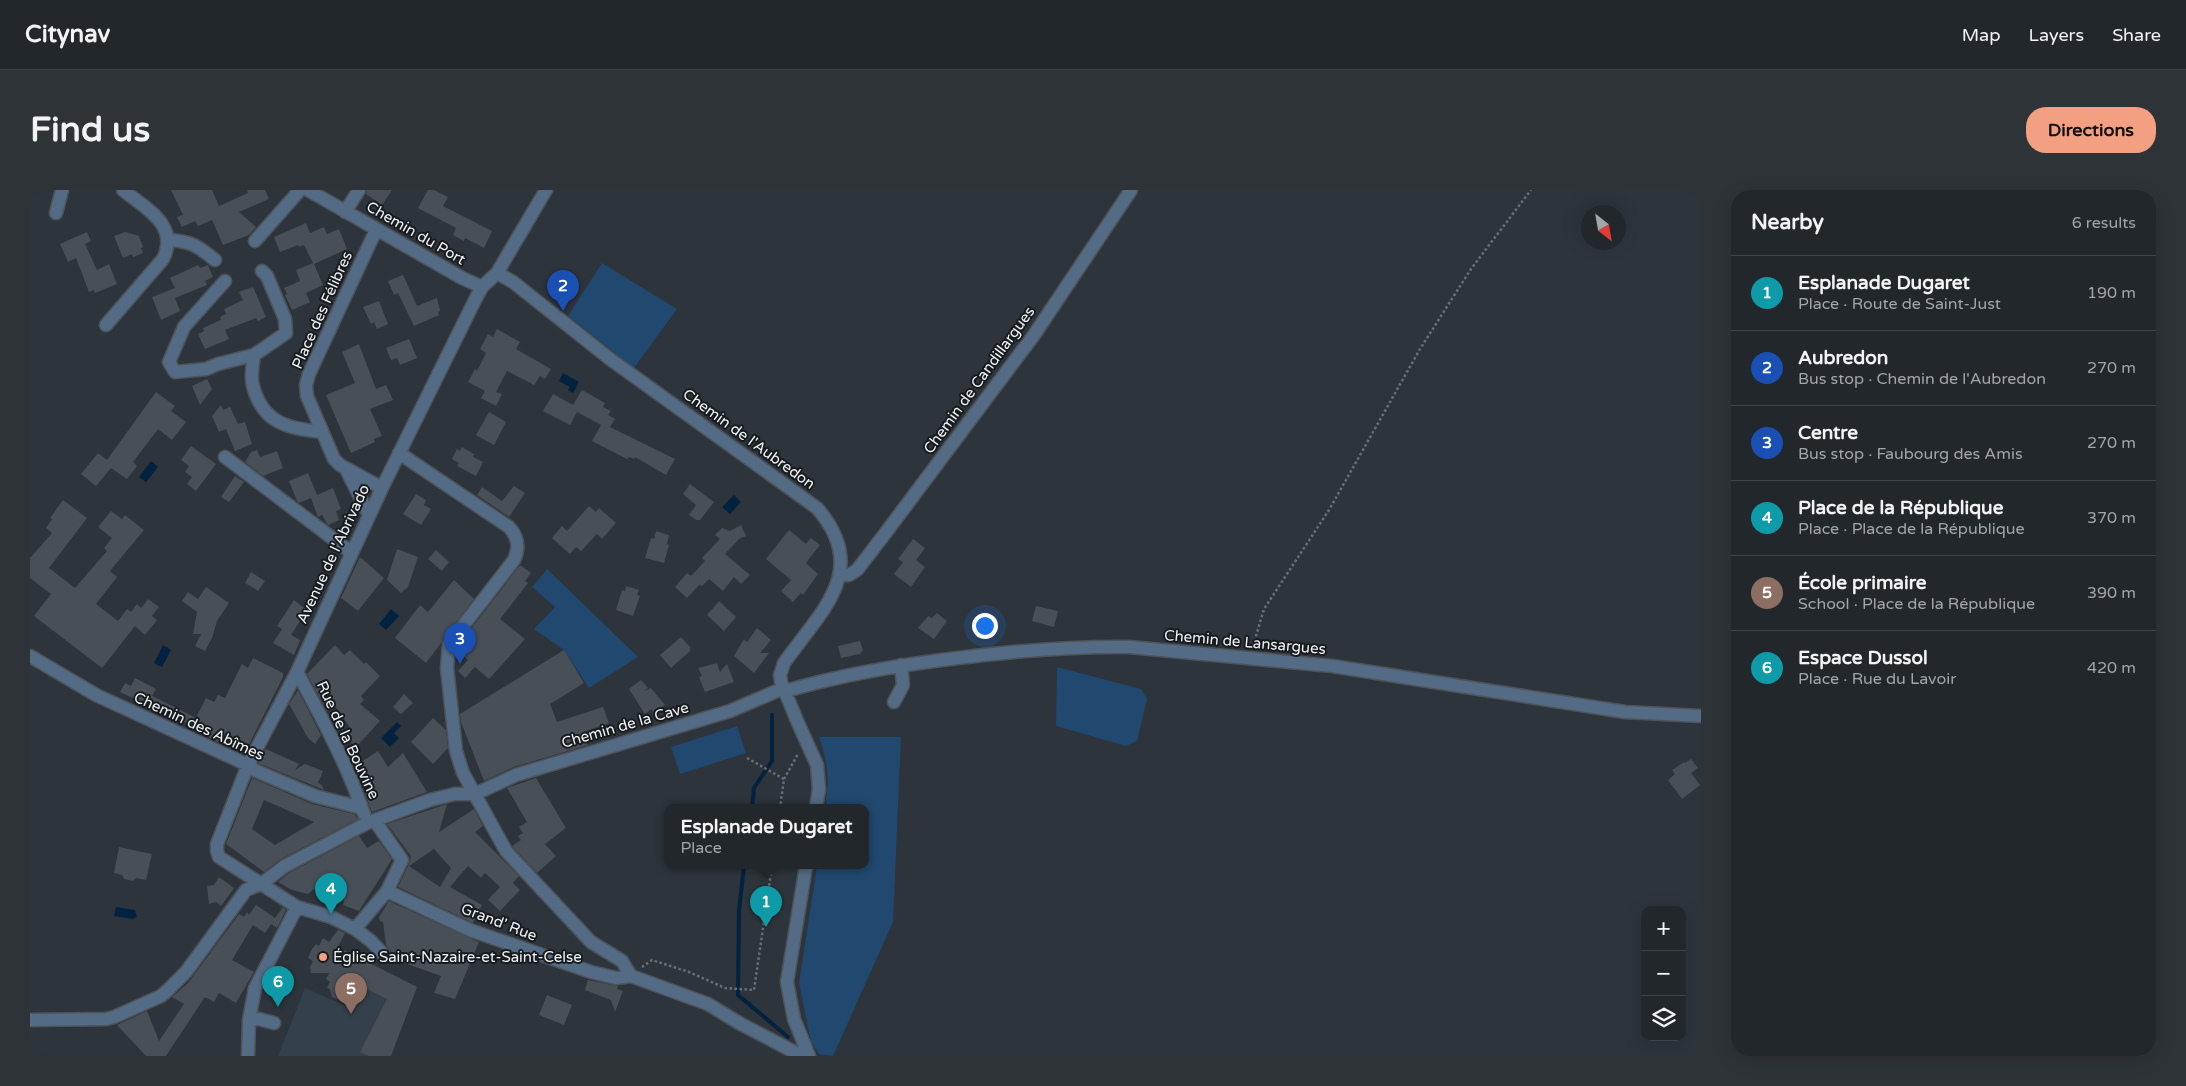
<!DOCTYPE html>
<meta charset="utf-8">
<style>
:root{--surface:#22272c;--page:#2e3338;--text:#f1f3f6;--muted:#a2a5a9;--line:#3f4448;--accent:#f39f82}
body{margin:0;font-family:"Varela Round",sans-serif;background:var(--page);color:var(--text)}
.controls{position:absolute;right:15px;bottom:15px;display:grid;overflow:hidden;border-radius:10px;box-shadow:0 5px 20px #0002}
.controls button{width:45px;height:45px;display:grid;place-items:center;padding:0;border:0;border-bottom:1px solid var(--line);background:var(--surface);color:var(--text);font:25px sans-serif}
.compass{position:absolute;left:1551px;top:15px;width:45px;height:45px;border-radius:50%;background:var(--surface);box-shadow:0 5px 20px #0002;rotate:149deg}
.you{position:absolute;left:954px;top:435px;width:18px;height:18px;margin:-12px;border:4px solid #fff;border-radius:50%;background:#1a73e8;box-shadow:0 0 0 8px #1a73e833}
.badge{display:grid;place-items:center;width:32px;height:32px;border-radius:50%;background:var(--accent);color:#fff;font-size:16px;font-weight:700}
.pin{position:absolute;translate:-50% -41px;filter:drop-shadow(0 1px 2px #0008)}
.pin::after{content:'';position:absolute;top:26px;width:18px;height:15px;background:inherit;clip-path:polygon(0 0,100% 0,50% 100%)}
.popup{position:absolute;left:634px;top:614px;width:205px;height:65px;box-sizing:border-box;display:grid;place-content:center;border-radius:10px;background:var(--surface);filter:drop-shadow(0 1px 4px #0005);font-size:16px;white-space:nowrap;color:var(--muted)}
.popup b{font-size:19px;color:var(--text)}
.popup::after{content:'';position:absolute;left:50%;top:100%;margin-left:-10px;border:10px solid transparent;border-top-color:var(--surface)}
.list{margin:0;padding:0;list-style:none}
h2{display:flex;justify-content:space-between;align-items:center;height:65px;margin:0;padding:0 20px;font-size:21px}
h2 small{font-size:16px;font-weight:400;color:var(--muted)}
.list li{display:grid;grid-template-columns:32px 1fr auto;gap:15px;align-items:center;box-sizing:border-box;height:75px;padding:0 20px;border-top:1px solid var(--line)}
.list b{display:block;font-size:19px;white-space:nowrap}
.list p{margin:0;font-size:16px;white-space:nowrap;color:var(--muted)}
.list em{font-size:16px;font-style:normal;color:var(--muted)}
.icon{flex:none;width:28px;height:28px;fill:none;stroke:currentColor;stroke-width:2;stroke-linecap:round;stroke-linejoin:round}
.map{position:relative;flex:none;width:1671px;height:866px;overflow:hidden;border-radius:20px}
header{display:flex;align-items:center;gap:30px;box-sizing:border-box;height:70px;padding:0 25px;background:var(--surface);border-bottom:1px solid var(--line)}
header strong{font-size:24px}
nav{display:flex;gap:28px;margin-inline-start:auto;font-size:18px}
.intro{display:flex;align-items:center;justify-content:space-between;box-sizing:border-box;height:120px;padding:0 30px}
h1{margin:0;font-size:35px}
.button{padding:12px 22px;border-radius:20px;background:var(--accent);color:#111;font-size:18px;font-weight:700}
main{display:flex;gap:30px;padding:0 30px}
aside{flex:1;background:var(--surface);border-radius:20px;box-shadow:0 5px 20px #0002}
.map>svg:first-child{display:block}
.built{fill:#34404b}
.green{fill:#21486e}
.water{fill:#02223f}
.lines{fill:none;stroke-linecap:round;stroke-linejoin:round}
.stream{stroke:#02223f;stroke-width:4}
.building{fill:#484f57;fill-rule:evenodd}
.minor-casing{stroke:#4c5359;stroke-width:15}
.path{stroke:#6a7076;stroke-width:2.5;stroke-dasharray:2.5 2.5;stroke-linecap:butt}
.minor{stroke:#536b85;stroke-width:12}
.poi-dot{fill:#f39f82;stroke:#181b1e;stroke-width:2}
.labels{text-anchor:middle;dominant-baseline:central;stroke-width:4;stroke-linejoin:round;paint-order:stroke}
.street-label{font-size:15px;fill:#eff4f8;stroke:#181b1e}
.poi-label{font-size:15px;fill:#eff4f8;stroke:#181b1e;text-anchor:start}
</style>
<header>
<strong>Citynav</strong>
<nav><a>Map</a><a>Layers</a><a>Share</a></nav>
</header>
<div class="intro"><h1>Find us</h1><a class="button">Directions</a></div>
<main>
<div class="map">
<svg width="1671" height="866" viewBox="0 0 1671 866">
<rect width="100%" height="100%" fill="#2d343b"/>
<path class="built" d="M362 784 387 797 361 866H248L275 798 316 816 327 794 351 806Z"/>
<path class="green" d="M572 73 647 119 604 178 538 126Z
M517 379 608 467 559 498 534 460 504 439 525 417 502 397Z
M1027 477 1111 499 1117 509 1107 551 1096 556 1026 536Z
M707 536 716 563 650 584 641 557Z
M789 547H871L863 732 803 866 789 864 781 852 769 793 787 676H835V618H795C800 588 798 575 789 547Z"/>
<path class="water" d="M533 183 549 192 543 203 538 200 540 197 529 191Z
M121 271 128 277 116 292 109 287Z
M704 305 711 312 700 324 692 317Z
M361 419 369 426 356 440 349 434Z
M133 455 141 460 132 477 124 473Z
M367 532 371 536 364 543 369 548 360 557 351 548Z
M86 717 105 720 107 727 103 729 84 726Z"/>
<g class="lines">
<path class="stream" d="M722 618 724 598 742 571V525
M714 676 709 720 708 805 758 847"/>
</g>
<path class="building" d="M141 0H182L189 16 218 3 217 0H235L239 9 209 22 226 37 219 45 193 55 182 30 168 36 165 31 152 37 147 27 153 25Z
M337 0H362L352 15 336 4Z
M398 0H404L418 7 413 16 462 41 454 58 435 48 434 51 423 45 426 38 388 18Z
M276 33 280 43 294 37 297 44 309 39 317 59 284 74 293 95 276 103 280 112 262 120 255 105 257 104 254 98 270 91 266 80 283 73 274 55 269 57 268 55 250 62 244 47Z
M57 42 61 51 55 54 67 80 79 74 87 94 65 103 64 100 59 102 46 68 38 72 30 54Z
M95 42 109 46 113 57 111 58 113 63 103 67 102 64 93 68 84 46Z
M168 75 170 78 178 75 183 87 175 91 177 95 145 108 150 121 131 130 122 107 145 98 140 88Z
M373 85 387 116 407 108 410 121 408 122 409 125 384 136 368 103 364 105 358 91Z
M223 97 236 127 228 131 226 128 195 140 199 149 175 159 168 144 174 141 173 138 191 130 190 127 196 124 194 119 213 110 209 102Z
M349 111 358 134 347 139 344 132 341 134 333 117Z
M467 139 490 152 486 159 521 179 515 189 510 186 504 195 477 181 466 202 472 204 466 216 451 208 455 201 438 192 445 179 447 181 456 163 450 159 458 144 463 147Z
M379 149 387 168 370 175 367 168 361 170 356 158Z
M329 154 346 199 356 195 363 210 340 219 352 246 344 249 345 252 321 263 296 205 325 193 312 162Z
M177 189 182 199 170 215 162 196Z
M552 200 575 213 573 217 581 221 578 225 585 229 580 237 645 269 636 285 605 267 604 269 599 267 597 269 562 251 571 235 547 222 540 235 513 221 523 204 543 215Z
M126 202 145 216 141 221 156 232 142 250 128 239 103 272 107 276 97 289 81 278 66 296 51 284 68 263 77 270Z
M191 215 193 220 200 217 208 234 215 232 222 254 205 261 196 239 189 242 182 226Z
M459 222 476 232 464 255 446 245Z
M161 256 186 274 166 301 157 294 162 287 155 282 159 276 151 270Z
M432 257 444 264 443 267 453 272 446 286 427 276 429 273 422 269 427 259 430 261Z
M227 260 230 267 247 261 253 278 233 286 215 272 221 262Z
M278 283 287 305 303 298 311 319 306 321 309 330 298 335 292 325 288 327 281 308 269 313 267 311 259 291Z
M205 286 214 292 199 312 191 307Z
M660 294 684 312 670 330H666L659 325 666 315 653 304Z
M484 296 495 303 479 327 447 305 452 297 472 311Z
M386 304 396 310 394 315 401 319 391 335 373 324Z
M33 310 57 328 19 378 45 398 77 361 74 358 82 348 68 337 81 321 92 329 95 325 114 340 80 381 87 387 66 414 88 431 97 419 101 422 107 414 111 418 118 409 129 417 122 426 127 430 115 445 105 436 72 478 4 426 21 404 0 388V368L22 343 16 338 22 329 20 328Z
M559 316 566 322 569 318 586 333 572 349 567 344 551 361 546 357 540 364 522 348 532 336 537 341Z
M711 335 716 346 709 349 695 364 720 385 711 394 704 387 693 401 679 389 672 396 669 395 657 408 645 397 657 383 661 386 675 371 672 368 690 349 685 345 692 338 700 341Z
M759 340 776 354 781 348 790 355 776 373 788 384 773 405 771 403 763 412 751 401 761 390 736 369Z
M626 341 639 345 637 354 639 355 634 373 615 368 621 348 624 349Z
M883 349 895 358 886 370 895 377 881 397 864 384 873 372 868 369Z
M367 359 388 367 378 397 371 403 357 390Z
M406 360 419 372 412 381 398 369Z
M330 367 354 388 328 421 311 408Z
M490 375 501 383 495 391 498 393 470 429 495 449 459 489 445 477 435 488 428 481 438 470 427 460V457Z
M221 382 235 391 228 401 215 393Z
M424 390 444 409 396 473 365 448 390 415 398 422Z
M596 396 609 400 607 405 610 406 603 426 586 420 592 400 595 401Z
M176 397 199 413 187 431 182 448 175 461 165 456 171 444H163L167 422 152 411 158 402 168 409Z
M264 410 277 420 261 445 270 450 264 465 243 453 252 439 247 436Z
M689 411 706 427 694 441 677 425Z
M1006 416 1028 421 1024 437 1002 431Z
M907 423 917 431 904 449 888 438 898 426 902 428Z
M727 438 741 450 730 463H739L724 483 704 466 714 449 717 452Z
M651 447 660 457V461L641 478 630 465Z
M830 451 833 460 830 464 811 468 808 456Z
M305 455 314 465 320 460 334 474 336 472 350 486 331 506 334 510 330 514 350 531 326 557 314 547 321 539 305 516 297 521 277 484Z
M534 460 554 493 520 514 527 532 573 517 579 533 553 542 558 555 484 577 454 591 431 532 430 524Z
M223 468 253 483V487L214 564 161 539 163 536 90 502 95 493 101 496 105 488 126 499 122 506 166 528 176 508 184 512 188 505 195 508 212 474 218 478Z
M687 473 690 482 697 474 704 492 675 502 669 487 672 486 668 478Z
M611 490 618 498 614 501 621 498 635 515 624 523 621 519 615 524 599 499Z
M268 500 291 545 285 554 278 548 259 514Z
M374 504 383 513 371 524 363 517Z
M403 528 416 540 418 558 403 574 381 552Z
M236 559 269 574 265 580 275 574 293 581 288 593 292 595 294 600 228 573Z
M348 561 358 577 373 563 397 602 342 622 334 600 343 604 337 598 342 596 328 574Z
M1661 569 1668 578 1661 583 1670 595 1652 609 1638 590 1645 584 1642 580 1654 572 1655 573Z
M222 588 282 614 324 624 328 629 251 669 234 682 196 654ZM234 610 284 632 245 655 222 639Z
M506 588 536 638 515 654 526 666 507 683 482 656 491 650 488 646 493 643 489 637 497 632 477 598Z
M417 614 409 642 444 619 453 636 445 642 489 686 483 693 490 700 470 721 458 710 470 697 455 683 451 688 438 676 420 697 452 715 443 733 368 697 379 674 381 666 357 634ZM404 659 421 678 410 697 379 676Z
M329 646 337 658 349 651 362 669 329 721 313 715 315 701 300 688 292 699 289 695 278 704 262 700 248 692 259 683Z
M89 657 122 664 116 690 106 688 103 691 94 689 92 685 84 683Z
M189 687 204 698 191 716 186 712 179 714 177 696 184 695Z
M359 711 449 752 425 809 404 803 411 786 360 768 361 762 356 755 353 732 350 731 349 727Z
M226 715 245 728 253 717 256 720 247 738 241 734 235 743 223 735 202 770 224 782 206 813 189 803 184 812 175 807 136 866H116L87 835 117 821 129 851 154 814 142 807 158 793 209 724 214 727 217 722 219 725Z
M308 740 315 743 308 757 387 797 361 866H339L330 862 357 809 327 794 319 809 311 811 302 807 300 799 297 798 300 792 296 789 299 783H281L280 777 283 771 278 768 282 759 286 754 289 756 293 748 299 752Z
M558 790 588 796 587 799 593 801 585 822 581 810 555 800Z
M517 805 542 815 534 835 509 825Z"/>
<g class="lines">
<defs>
<path id="minor" d="M278 0 432 88 452 97
M315 22 329 0
M26 23 32 0
M346 40 279 184 276 195 277 206 304 269 310 275 352 298
M138 50C161 51 168 56 185 70
M225 51 270 0
M467 83 483 92 580 169 787 318C841 380 791 421 754 473L750 485 751 492 768 533 787 575 789 599 786 618
M195 91 154 137 139 172 145 182 176 179 188 174 224 165 256 143 255 129 237 86 232 81
M76 135 133 69C150 35 115 18 93 0
M224 165C223 174 220 187 223 196 233 234 258 238 292 242
M369 263 479 337C488 347 490 357 484 370L419 454 417 478 426 561 433 583 476 661 561 752 592 771 601 786
M195 267 322 363
M316 279 339 325
M812 384 819 385 827 380 857 341 1004 145 1101 0
M0 466 66 505 218 575 224 580 285 606 332 618
M267 482C292 528 317 574 334 624
M756 501C813 484 869 475 928 468 985 461 1041 456 1099 457L1302 476 1595 522 1671 526
M864 512 873 495 871 475
M345 631 372 670 357 701 325 739 301 727 267 717 189 667 187 661V654L218 575 267 482 352 298 447 106 452 97 467 83 516 0
M776 676 757 792 764 829 779 866
M357 701 440 740 561 782 586 788 601 786 678 814 709 833 772 866
M325 739 341 751 353 764
M0 830 76 829 84 827 131 806 139 799 156 782 216 700 231 694 255 676 337 633 400 610 425 604H445L486 585 700 521 754 498
M219 830 229 829 244 833
M218 866 219 830 225 798 267 717"/>
</defs>
<use href="#minor" class="minor-casing"/>
<path class="path" d="M1223 456 1234 419 1299 320 1390 159 1441 79 1501 0
M717 568 754 589 750 618
M754 589 768 564
M612 777 622 770 659 782 695 798 724 800 742 676"/>
<use href="#minor" class="minor"/>
</g>
<circle class="poi-dot" cx="293" cy="767" r="5"/>
<g class="labels">
<g class="street-label">
<text transform="translate(386 43) rotate(30)">Chemin du Port</text>
<text transform="translate(292 120) rotate(-66)">Place des Félibres</text>
<text transform="translate(949 190) rotate(-54)">Chemin de Candillargues</text>
<text transform="translate(719 249) rotate(36)">Chemin de l'Aubredon</text>
<text transform="translate(303 364) rotate(-65)">Avenue de l'Abrivado</text>
<text transform="translate(1215 452) rotate(5)">Chemin de Lansargues</text>
<text transform="translate(595 535) rotate(-16)">Chemin de la Cave</text>
<text transform="translate(169 536) rotate(25)">Chemin des Abîmes</text>
<text transform="translate(318 550) rotate(65)">Rue de la Bouvine</text>
<text transform="translate(469 732) rotate(21)">Grand' Rue</text>
</g>
<g class="poi-label">
<text x="303" y="767">Église Saint-Nazaire-et-Saint-Celse</text>
</g>
</g>
</svg>
<div class="controls">
<button>+</button>
<button>−</button>
<button><svg class="icon" aria-label="layers" viewBox="0 0 24 24"><path d="M12 4l9 5-9 5-9-5zM3 14l9 5 9-5"/></svg></button>
</div>
<svg class="compass" viewBox="-18 -18 36 36"><path d="M0-13l5 13h-10z" fill="#e53935"/><path d="M0 13l5-13h-10z" fill="#a2a5a9"/></svg>
<div class="you"></div>
<div class="pin badge" style="left:736px;top:737px;background:#0f9aa8">1</div>
<div class="popup"><b>Esplanade Dugaret</b>Place</div>
<div class="pin badge" style="left:533px;top:121px;background:#1a4fb4">2</div>
<div class="pin badge" style="left:430px;top:474px;background:#1a4fb4">3</div>
<div class="pin badge" style="left:301px;top:724px;background:#0f9aa8">4</div>
<div class="pin badge" style="left:321px;top:824px;background:#8d6e63">5</div>
<div class="pin badge" style="left:248px;top:817px;background:#0f9aa8">6</div>
</div>
<aside>
<h2>Nearby<small>6 results</small></h2>
<ul class="list">
<li><span class="badge" style="background:#0f9aa8">1</span><div><b>Esplanade Dugaret</b><p>Place · Route de Saint-Just</p></div><em>190 m</em></li>
<li><span class="badge" style="background:#1a4fb4">2</span><div><b>Aubredon</b><p>Bus stop · Chemin de l'Aubredon</p></div><em>270 m</em></li>
<li><span class="badge" style="background:#1a4fb4">3</span><div><b>Centre</b><p>Bus stop · Faubourg des Amis</p></div><em>270 m</em></li>
<li><span class="badge" style="background:#0f9aa8">4</span><div><b>Place de la République</b><p>Place · Place de la République</p></div><em>370 m</em></li>
<li><span class="badge" style="background:#8d6e63">5</span><div><b>École primaire</b><p>School · Place de la République</p></div><em>390 m</em></li>
<li><span class="badge" style="background:#0f9aa8">6</span><div><b>Espace Dussol</b><p>Place · Rue du Lavoir</p></div><em>420 m</em></li>
</ul>
</aside>
</main>
